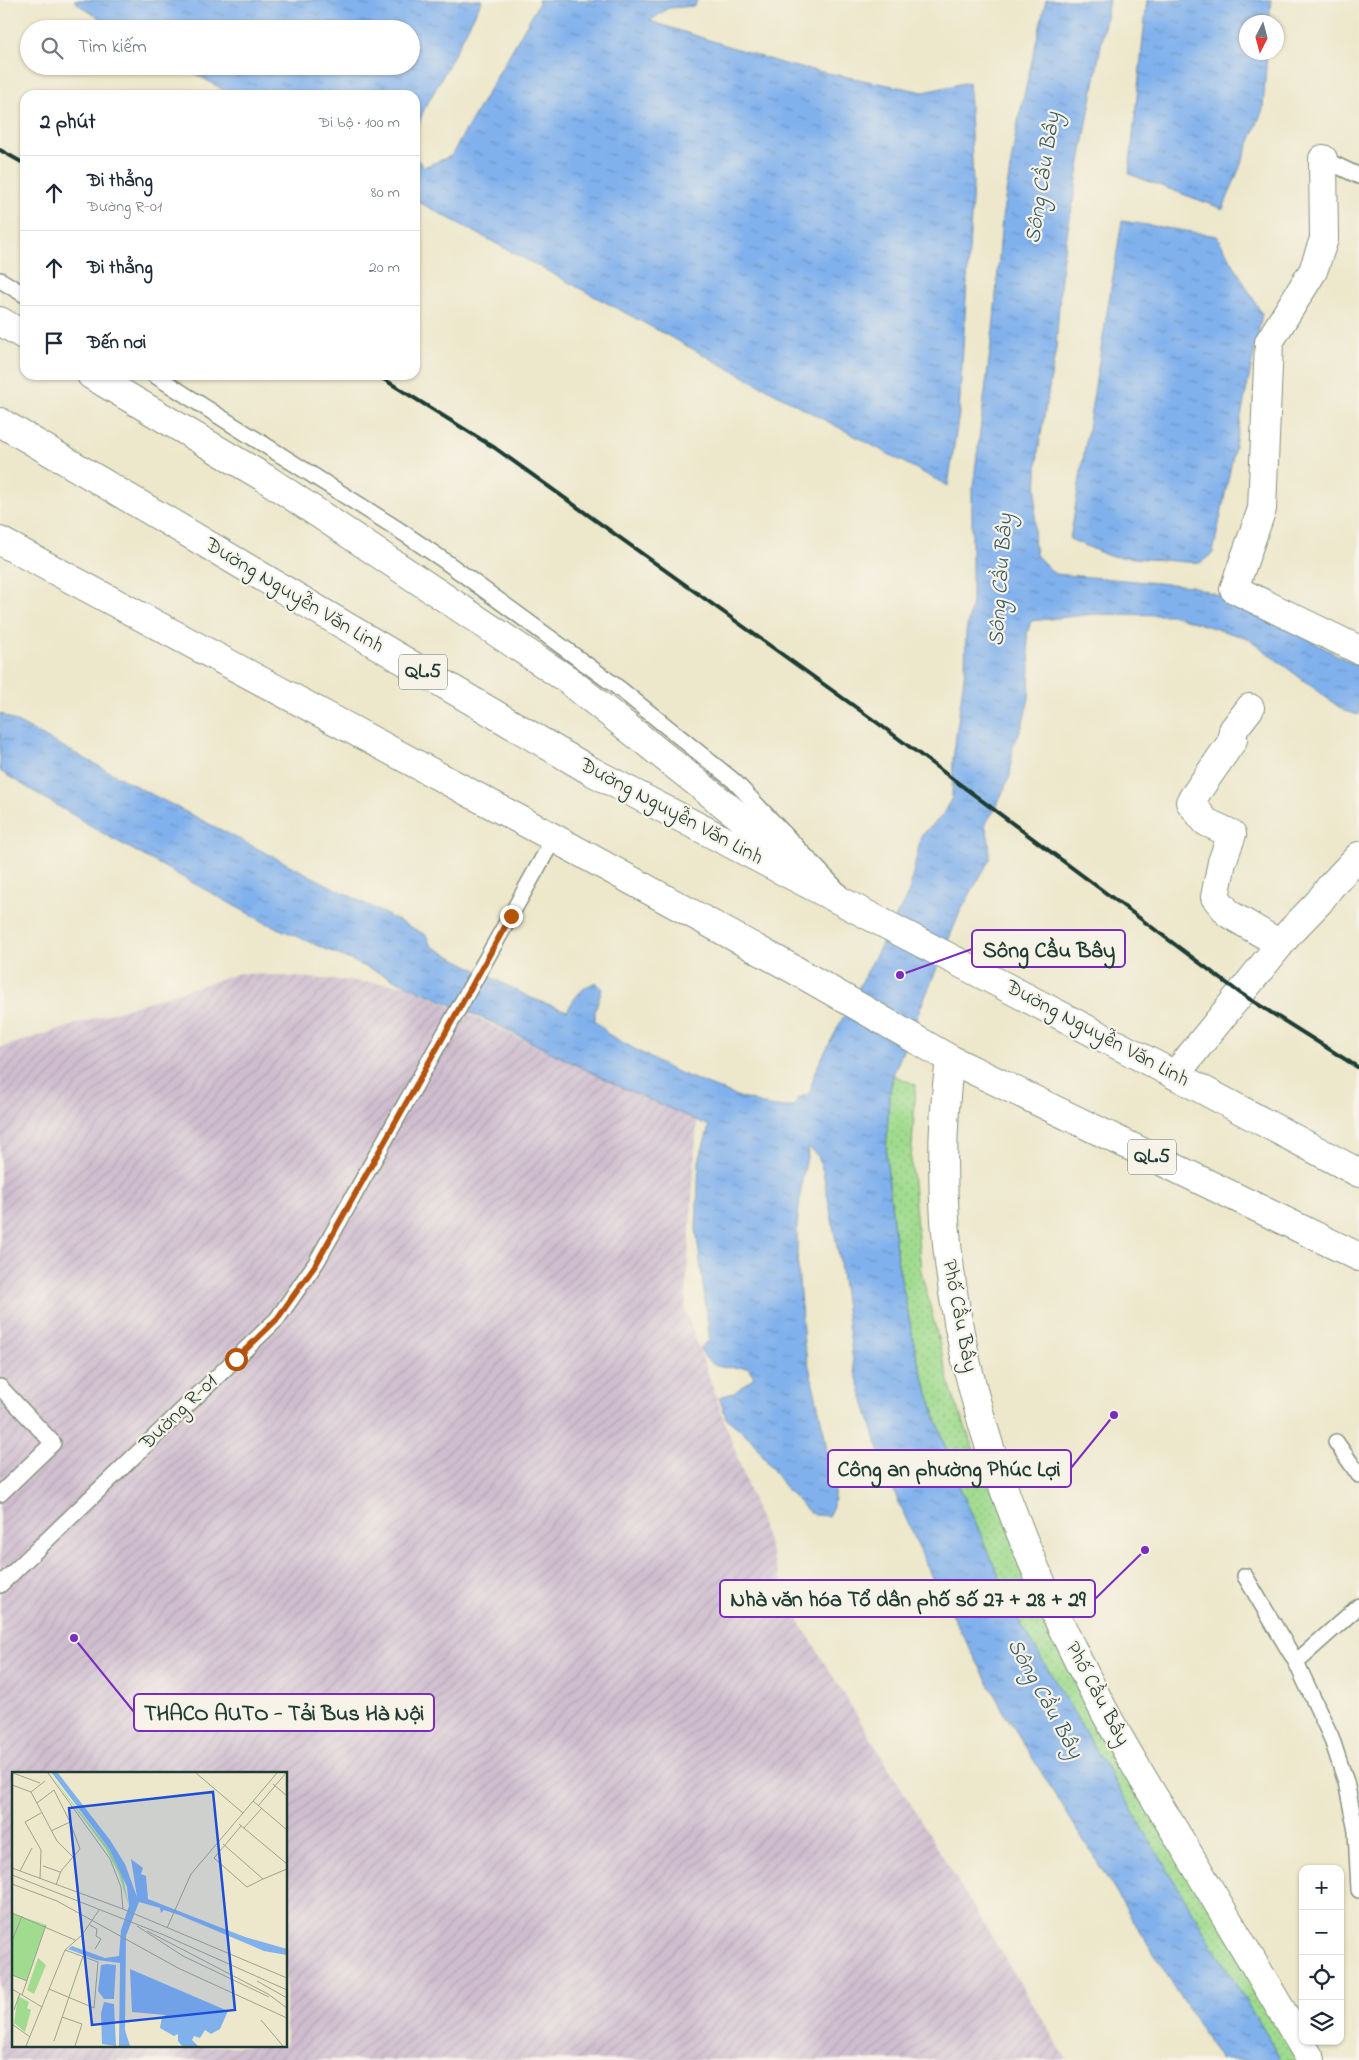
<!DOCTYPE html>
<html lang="vi">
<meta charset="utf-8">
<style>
:root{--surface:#fff;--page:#f2f2f3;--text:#1f2937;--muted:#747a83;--line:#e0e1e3}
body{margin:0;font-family:"Indie Flower",sans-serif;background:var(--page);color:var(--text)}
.controls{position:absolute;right:15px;bottom:15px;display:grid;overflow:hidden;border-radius:10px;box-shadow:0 1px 4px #0004}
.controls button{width:45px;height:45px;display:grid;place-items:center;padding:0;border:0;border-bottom:1px solid var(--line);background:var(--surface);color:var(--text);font:25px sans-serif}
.compass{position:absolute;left:1239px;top:15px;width:45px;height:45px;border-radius:50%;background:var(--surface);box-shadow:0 1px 4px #0004;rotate:186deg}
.stop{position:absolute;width:15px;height:15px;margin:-11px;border:4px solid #b45309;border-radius:50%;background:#fff}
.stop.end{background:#b45309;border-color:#fff;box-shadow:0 1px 5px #0008}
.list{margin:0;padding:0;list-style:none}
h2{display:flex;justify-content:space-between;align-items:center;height:65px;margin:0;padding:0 20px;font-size:21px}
h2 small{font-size:16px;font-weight:400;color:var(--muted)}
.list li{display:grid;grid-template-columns:32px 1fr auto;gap:15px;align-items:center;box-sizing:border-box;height:75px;padding:0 20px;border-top:1px solid var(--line)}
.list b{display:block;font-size:19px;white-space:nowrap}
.list p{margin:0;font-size:16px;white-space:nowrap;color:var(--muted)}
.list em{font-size:16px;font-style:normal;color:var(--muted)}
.icon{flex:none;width:28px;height:28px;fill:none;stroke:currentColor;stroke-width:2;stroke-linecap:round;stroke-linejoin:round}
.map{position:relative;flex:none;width:1359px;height:2060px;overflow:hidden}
.search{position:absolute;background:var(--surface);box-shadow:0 1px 4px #0004;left:20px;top:20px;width:400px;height:55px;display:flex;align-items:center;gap:12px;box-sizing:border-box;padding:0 18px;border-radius:28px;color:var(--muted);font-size:19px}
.panel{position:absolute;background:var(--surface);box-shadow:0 1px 4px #0004;left:20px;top:90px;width:400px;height:290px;border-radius:15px}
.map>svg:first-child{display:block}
.industrial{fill:url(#industrial-furrows);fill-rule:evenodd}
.grass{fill:url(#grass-dots);stroke:#608c62}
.water{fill:url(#water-ripples);stroke:#507790}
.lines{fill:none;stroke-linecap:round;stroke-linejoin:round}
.lane-casing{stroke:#869280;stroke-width:18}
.street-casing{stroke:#869280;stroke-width:30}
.secondary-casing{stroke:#869280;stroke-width:30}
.highway-casing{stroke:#869280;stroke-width:30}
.lane{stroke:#fff;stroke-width:15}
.street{stroke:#fff;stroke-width:28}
.secondary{stroke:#fff;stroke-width:28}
.highway{stroke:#fff;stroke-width:28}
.rail{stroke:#1f3d34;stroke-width:4}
.route{stroke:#b45309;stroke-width:6}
.labels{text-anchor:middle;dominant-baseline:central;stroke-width:4.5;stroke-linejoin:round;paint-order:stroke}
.shield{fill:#f7f3e8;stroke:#60746a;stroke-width:1}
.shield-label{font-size:20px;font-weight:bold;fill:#1f3d34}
.street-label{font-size:21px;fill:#1f3d34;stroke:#f7f3e8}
.water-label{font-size:22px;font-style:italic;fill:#385a62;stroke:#f7f3e8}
.inset-road{fill:none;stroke:#9ba38f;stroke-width:1}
.view{fill:#1d4ed8;fill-opacity:0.15;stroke:#1d4ed8;stroke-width:2.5}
.inset-edge{fill:none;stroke:#1f3d34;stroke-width:2.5}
.leader{fill:none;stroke:#7b2cbf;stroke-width:2}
.callout-dot{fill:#7b2cbf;stroke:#f7f3e8;stroke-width:2}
.callout{fill:#f7f3e8;stroke:#7b2cbf;stroke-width:2}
.callout-label{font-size:22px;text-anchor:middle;font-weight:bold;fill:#1f3d34}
</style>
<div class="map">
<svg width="1359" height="2060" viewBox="0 0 1359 2060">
<defs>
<pattern id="industrial-furrows" width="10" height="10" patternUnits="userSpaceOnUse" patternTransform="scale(1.25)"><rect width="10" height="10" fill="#cfbdcf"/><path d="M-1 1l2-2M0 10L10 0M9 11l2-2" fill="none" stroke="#b1a3b2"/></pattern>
<pattern id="grass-dots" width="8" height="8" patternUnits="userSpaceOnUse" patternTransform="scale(1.25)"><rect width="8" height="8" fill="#a0db8f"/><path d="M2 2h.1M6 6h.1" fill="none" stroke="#89bd7c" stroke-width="1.8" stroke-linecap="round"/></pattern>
<pattern id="water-ripples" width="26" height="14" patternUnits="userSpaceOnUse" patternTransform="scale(1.25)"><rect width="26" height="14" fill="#81b1ec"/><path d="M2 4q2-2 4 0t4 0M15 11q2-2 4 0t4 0" fill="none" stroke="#6991c0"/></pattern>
</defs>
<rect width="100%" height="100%" fill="#f7f3e8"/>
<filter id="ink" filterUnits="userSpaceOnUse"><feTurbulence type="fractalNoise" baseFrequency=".02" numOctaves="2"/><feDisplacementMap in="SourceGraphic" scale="10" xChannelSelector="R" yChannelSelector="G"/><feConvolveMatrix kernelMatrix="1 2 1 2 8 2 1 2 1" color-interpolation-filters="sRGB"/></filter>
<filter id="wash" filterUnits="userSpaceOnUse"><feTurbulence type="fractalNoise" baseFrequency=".0096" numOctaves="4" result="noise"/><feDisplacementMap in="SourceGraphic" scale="20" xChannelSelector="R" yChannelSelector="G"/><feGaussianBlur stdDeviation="1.12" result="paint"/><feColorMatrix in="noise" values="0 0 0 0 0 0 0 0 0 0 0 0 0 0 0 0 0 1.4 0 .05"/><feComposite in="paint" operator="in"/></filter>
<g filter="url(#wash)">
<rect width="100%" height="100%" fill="#ede7cb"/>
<path class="industrial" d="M240 973 405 985 697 1120 685 1309 790 1606 1067 2060H0V1048ZM14 1774H286V2046H14Z"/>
<path class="grass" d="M893 1075 916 1085 911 1161 921 1271 952 1393 987 1482 1302 2060H1281L1018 1619 953 1472 917 1358 897 1258 886 1156 889 1097Z"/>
<path class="water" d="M74 0H482L446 70 423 112 415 135V95H232L182 66H411V29H118L83 8Z
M538 0H697L695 6 668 8 650 21 787 65 924 92 969 82 973 185 959 413 948 486 415 200V157L424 167 451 156 539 3Z
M1046 0H1109L1062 263 1056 348 1038 452 1034 540 1036 555 1055 574 1192 586 1243 604 1359 667V715L1344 711 1249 639 1172 615 1094 614 1031 621 1027 634 1030 665 1029 699 1022 727 1013 746 1010 776 994 811 985 824 989 841 990 859 960 912 893 1075 889 1097 886 1156 897 1258 917 1358 953 1472 1018 1619 1281 2060H1220L1004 1712 933 1580 886 1473 854 1368 839 1257 823 1172 818 1156 809 1148 802 1180 797 1226V1255L804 1344 825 1437 828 1463 835 1485 833 1506 828 1516 815 1515 808 1511 787 1490 752 1440 726 1418 719 1397 734 1393 754 1377 748 1367C725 1368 710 1371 700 1348L709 1340V1333L696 1229 699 1161 709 1126 614 1084 493 1023 264 922 106 835 0 771V713L145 791 426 935 431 946 531 998 567 1011C575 997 581 988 596 982L602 989 595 1010V1020L608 1034 670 1069 736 1096 773 1107H794L799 1098 810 1093 815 1071 909 892 921 836 941 817 952 798 953 759 965 669 966 632 972 603V495L994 320 1002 218 1017 126Z
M1147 0H1271L1269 22H1246V52L1267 53 1263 109 1223 209 1129 174Z
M1122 221 1217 236 1262 314 1213 553 1200 563 1109 556 1070 539Z"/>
</g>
<g filter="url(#ink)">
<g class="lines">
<defs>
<path id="lane" d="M1323 159 1359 176
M0 280 25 295
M154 375 396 528 442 559 620 689 734 781 839 891
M0 1387 53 1443 0 1494
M1336 1442 1359 1475
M1245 1576 1296 1662
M0 1585 277 1319 316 1263 554 838
M1359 1606 1296 1662 1331 1737 1346 1782 1356 1831 1359 1890"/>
<path id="street" d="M1323 159 1324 239 1313 271 1269 342 1262 509 1234 589 1359 650
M1250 708 1233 730V740L1190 802 1206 822 1232 834 1222 862 1215 897 1229 914 1280 944
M1175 1075 1290 932 1319 902 1330 887 1359 856"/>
<path id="secondary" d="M950 1059C919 1290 995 1506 1102 1707 1130 1759 1161 1808 1191 1858 1231 1925 1271 1993 1311 2060"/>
<path id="highway" d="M0 321 25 336
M91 375 265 478 568 680 804 868
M0 422 591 771 1175 1075 1359 1173
M0 541 554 838 795 970 950 1059 1359 1257"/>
</defs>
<use href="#lane" class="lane-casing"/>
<use href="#street" class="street-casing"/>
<use href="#secondary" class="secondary-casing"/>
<use href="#highway" class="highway-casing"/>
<use href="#lane" class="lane"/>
<use href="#street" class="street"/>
<use href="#secondary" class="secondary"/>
<use href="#highway" class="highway"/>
<path class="rail" d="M0 150 25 164
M377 375 495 448 879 724 1240 993 1359 1068"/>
</g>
</g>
<g class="lines" filter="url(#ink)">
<path class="route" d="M236 1359 277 1319 316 1264 511 916"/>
</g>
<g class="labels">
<g class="shield">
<rect x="399" y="654.5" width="48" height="35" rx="4"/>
<rect x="1128" y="1139.5" width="48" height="35" rx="4"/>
</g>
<g class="shield-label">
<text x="423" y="672">QL.5</text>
<text x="1152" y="1157">QL.5</text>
</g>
<g class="street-label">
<text transform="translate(294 596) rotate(31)">Đường Nguyễn Văn Linh</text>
<text transform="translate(671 812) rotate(28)">Đường Nguyễn Văn Linh</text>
<text transform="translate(1097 1034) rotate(28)">Đường Nguyễn Văn Linh</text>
<text transform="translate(959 1316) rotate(79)">Phố Cầu Bây</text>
<text transform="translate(179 1413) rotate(-44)">Đường R-01</text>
<text transform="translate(1097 1694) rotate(62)">Phố Cầu Bây</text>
</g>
<g class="water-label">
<text transform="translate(1044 178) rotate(-81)">Sông Cầu Bây</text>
<text transform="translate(1002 580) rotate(-86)">Sông Cầu Bây</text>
<text transform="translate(1044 1699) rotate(61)">Sông Cầu Bây</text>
</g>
</g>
<g transform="translate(12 1772)">
<rect width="275" height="275" fill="#ede7cb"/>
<path d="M37 1 98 78 111 105 117 135 107 102 94 77ZM0 141 34 153 15 209 0 203ZM26 186 34 193 22 222 15 218ZM6 224 17 230 15 236 19 238 13 260 2 251Z" fill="#a0db8f"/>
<path d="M40 1H46L98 68 113 92 125 125 119 87 131 96 129 102 134 104 136 127 233 165 275 177V183L252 179 167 143 152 138 149 141 148 136 127 130 114 164 113 258 118 274H107L108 191 85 188 56 177 60 174 93 186 107 184 109 158 117 134 115 115 98 78ZM95 192 104 193 102 227H92L86 219 89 193ZM118 197 216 239 208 257 199 262 193 258 188 266 182 264 180 268 186 274H170L166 269V262L162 264 148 256 150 245 154 243 120 240ZM92 230 102 232 104 274 90 272 89 241Z" fill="#81b1ec"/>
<path class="inset-road" d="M1 1 28 11M36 1 98 87 109 115 111 137M184 1 231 41M261 12 275 24M0 13 19 20M19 20 45 69 61 85 49 99 44 113M19 20 33 9M241 29 275 58M25 31 42 18 58 50M246 34 274 1M227 52 275 92M229 54 202 86 235 115 251 107M232 56 250 36M39 59 58 50 68 77 61 85M211 72 251 107 275 97M31 94 48 100M0 96 111 137 275 206M8 99 20 76M0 103 152 163 275 218M28 107 29 78 13 50 29 41M0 112 45 129 166 196 275 246M0 141 63 168M78 153 85 157 84 164 89 167 83 177M125 154 171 184 257 225M155 156 179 102 265 1M135 159 256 222 275 236M0 169 10 144M0 203 15 209M245 209 275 226M0 217 30 235M37 217 82 236 86 190 53 178M10 223 34 153M2 238 8 221M50 245 70 252 63 274M249 248 271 274M0 252 18 265M42 269 71 184M14 274 53 178 70 163 87 138"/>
<path class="view" d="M201 20 223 238 80 253 57 36Z"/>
<rect width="275" height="275" class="inset-edge"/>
</g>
<path class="leader" d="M900 975L972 949M1114 1415L1071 1468M1145 1550L1095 1599M74 1638L134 1712"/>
<g class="callout-dot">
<circle cx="900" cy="975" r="5"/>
<circle cx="1114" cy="1415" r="5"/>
<circle cx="1145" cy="1550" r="5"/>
<circle cx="74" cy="1638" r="5"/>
</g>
<g class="callout">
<rect x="972" y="930" width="153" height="37" rx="5"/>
<rect x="828" y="1450" width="243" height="37" rx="5"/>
<rect x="720" y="1580" width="375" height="37" rx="5"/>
<rect x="134" y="1694" width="300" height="37" rx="5"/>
</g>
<g class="callout-label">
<text x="1049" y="957">Sông Cầu Bây</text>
<text x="949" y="1476">Công an phường Phúc Lợi</text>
<text x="908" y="1606">Nhà văn hóa Tổ dân phố số 27 + 28 + 29</text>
<text x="284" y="1720">THACO AUTO - Tải Bus Hà Nội</text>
</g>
</svg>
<div class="controls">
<button>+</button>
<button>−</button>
<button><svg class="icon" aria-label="locate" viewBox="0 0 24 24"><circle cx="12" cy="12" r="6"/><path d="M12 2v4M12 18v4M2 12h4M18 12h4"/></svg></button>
<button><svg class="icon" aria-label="layers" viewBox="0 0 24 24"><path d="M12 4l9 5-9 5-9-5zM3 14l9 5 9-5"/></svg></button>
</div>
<svg class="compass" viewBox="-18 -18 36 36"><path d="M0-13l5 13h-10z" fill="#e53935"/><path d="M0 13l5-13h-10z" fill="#747a83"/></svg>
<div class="stop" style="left:236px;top:1359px"></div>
<div class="stop end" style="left:511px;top:916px"></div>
<div class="search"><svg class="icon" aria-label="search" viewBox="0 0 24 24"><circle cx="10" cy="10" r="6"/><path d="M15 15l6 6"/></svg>Tìm kiếm</div>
<section class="panel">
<h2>2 phút<small>Đi bộ · 100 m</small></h2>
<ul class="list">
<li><svg class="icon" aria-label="ahead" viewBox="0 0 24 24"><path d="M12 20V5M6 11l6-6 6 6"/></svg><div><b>Đi thẳng</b><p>Đường R-01</p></div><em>80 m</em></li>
<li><svg class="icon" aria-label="ahead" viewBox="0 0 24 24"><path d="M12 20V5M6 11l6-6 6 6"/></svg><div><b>Đi thẳng</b></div><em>20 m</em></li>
<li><svg class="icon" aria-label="arrive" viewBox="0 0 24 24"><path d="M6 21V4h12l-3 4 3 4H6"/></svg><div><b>Đến nơi</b></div></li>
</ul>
</section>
</div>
